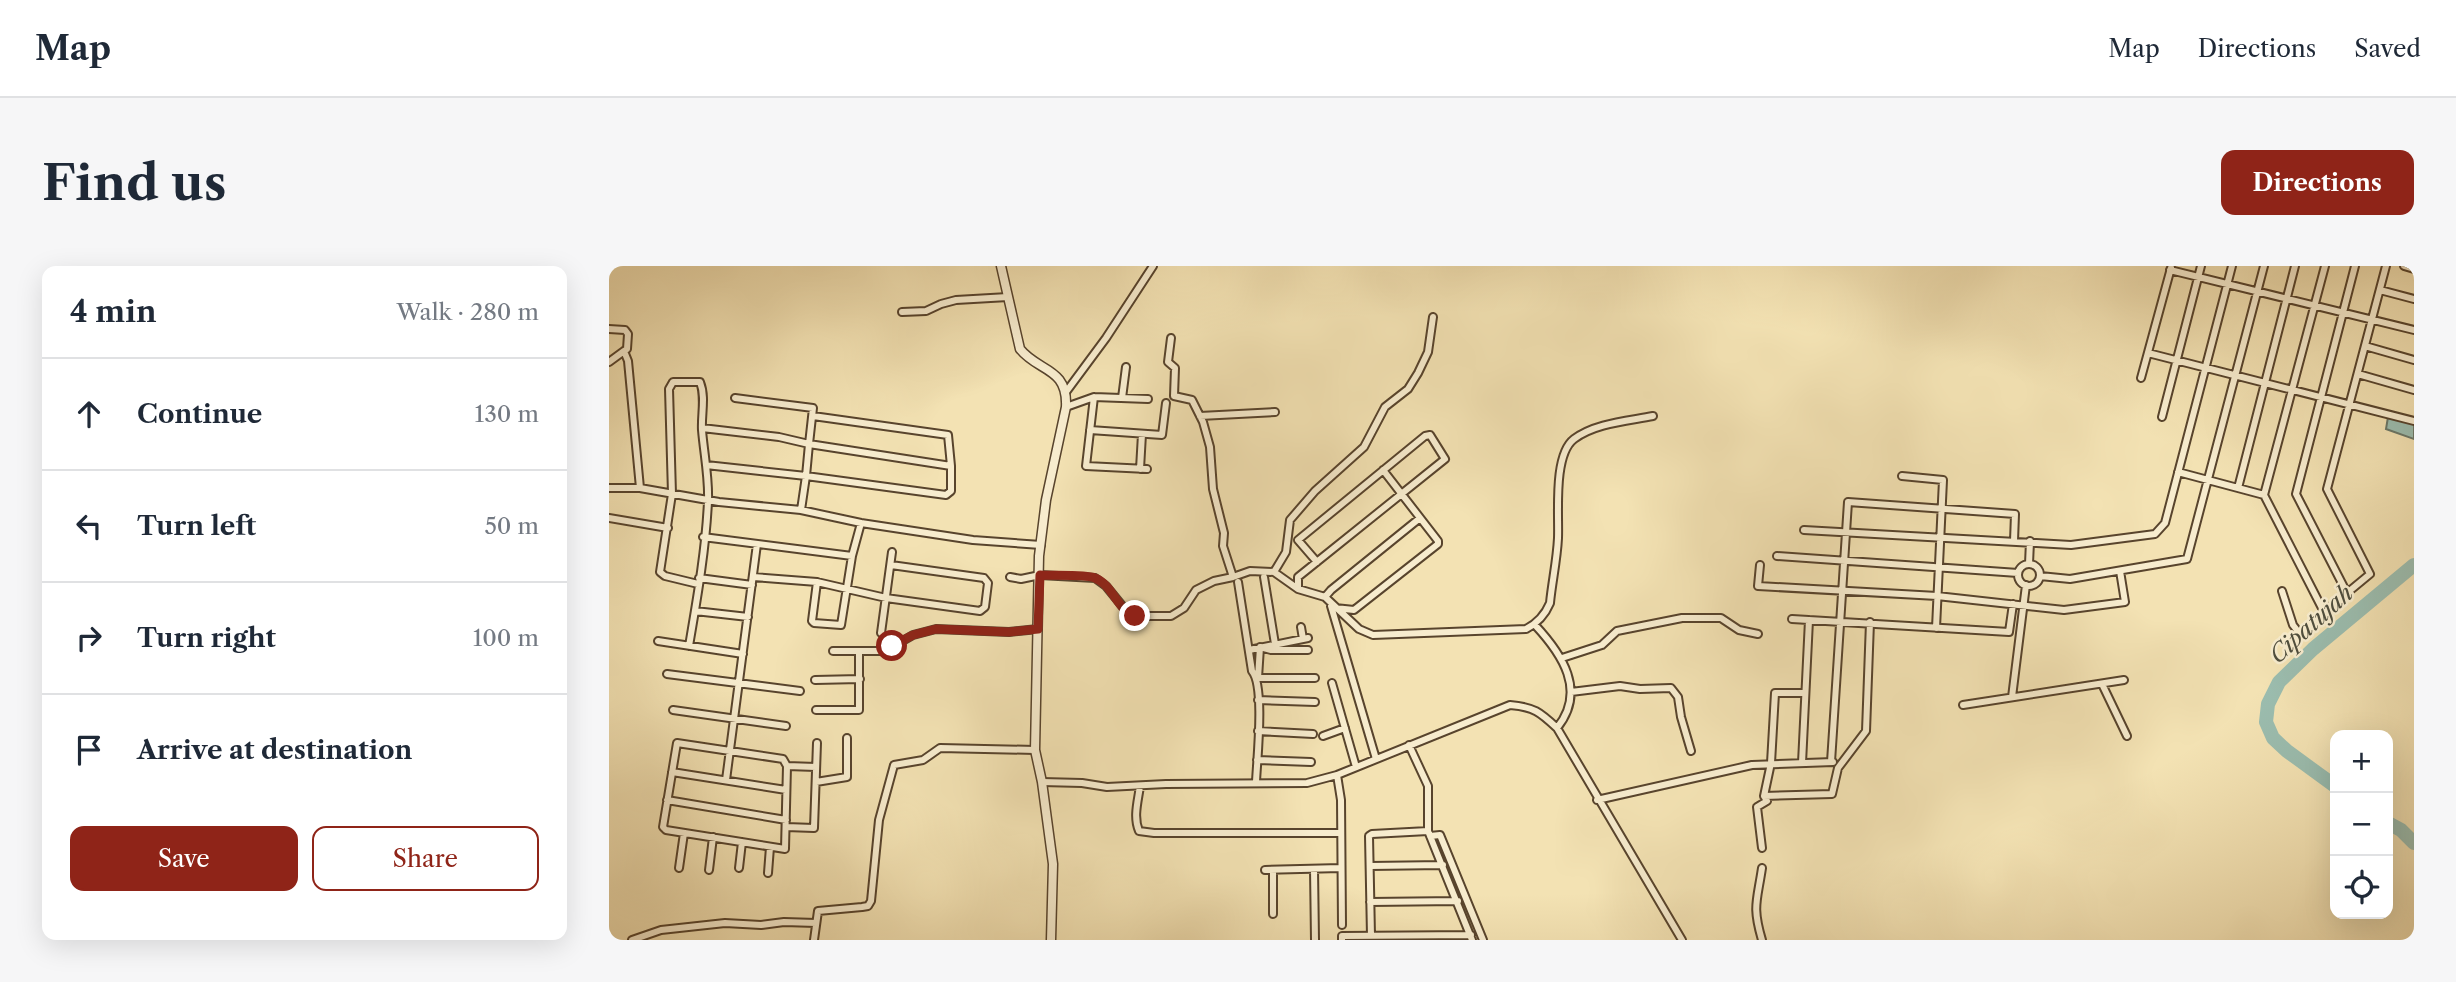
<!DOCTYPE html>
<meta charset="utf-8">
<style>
:root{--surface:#fff;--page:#f6f6f7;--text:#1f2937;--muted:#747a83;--line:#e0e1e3;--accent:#8f2418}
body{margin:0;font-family:"Libre Caslon Text",serif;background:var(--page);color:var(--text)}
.controls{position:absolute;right:21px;bottom:21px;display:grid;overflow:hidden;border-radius:14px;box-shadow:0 7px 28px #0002}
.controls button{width:63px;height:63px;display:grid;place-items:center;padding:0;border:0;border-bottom:2px solid var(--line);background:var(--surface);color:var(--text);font:35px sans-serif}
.stop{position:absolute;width:21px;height:21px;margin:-16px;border:5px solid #8f2418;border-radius:50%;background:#fff}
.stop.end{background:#8f2418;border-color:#fff;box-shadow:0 2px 7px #0008}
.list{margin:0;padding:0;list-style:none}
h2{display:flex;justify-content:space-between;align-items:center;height:91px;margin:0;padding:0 28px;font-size:30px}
h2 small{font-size:23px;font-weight:400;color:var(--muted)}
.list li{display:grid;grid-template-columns:46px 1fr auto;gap:21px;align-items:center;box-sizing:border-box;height:112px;padding:0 28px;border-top:2px solid var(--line)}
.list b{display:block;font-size:26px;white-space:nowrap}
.list em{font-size:23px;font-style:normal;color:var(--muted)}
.actions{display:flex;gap:14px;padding:21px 28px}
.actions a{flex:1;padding:16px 0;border:2px solid var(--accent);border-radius:14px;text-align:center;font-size:24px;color:var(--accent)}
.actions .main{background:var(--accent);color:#fff}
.icon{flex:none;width:38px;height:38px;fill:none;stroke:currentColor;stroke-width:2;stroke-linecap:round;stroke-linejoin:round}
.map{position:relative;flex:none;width:1805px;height:674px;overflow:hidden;border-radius:14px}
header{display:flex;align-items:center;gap:42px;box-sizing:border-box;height:98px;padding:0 35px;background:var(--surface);border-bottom:2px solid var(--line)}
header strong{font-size:33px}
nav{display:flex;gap:38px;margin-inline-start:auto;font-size:24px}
.intro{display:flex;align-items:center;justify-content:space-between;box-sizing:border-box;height:168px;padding:0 42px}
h1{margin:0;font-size:49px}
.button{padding:18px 32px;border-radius:14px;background:var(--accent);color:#fff;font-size:24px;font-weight:700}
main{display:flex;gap:42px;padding:0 42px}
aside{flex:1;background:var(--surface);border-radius:14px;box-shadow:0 7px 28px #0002}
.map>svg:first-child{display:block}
.water{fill:#9bbdaf;stroke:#6b7869;stroke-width:2}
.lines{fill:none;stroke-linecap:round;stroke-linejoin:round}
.river{stroke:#9bbdaf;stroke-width:14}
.minor-casing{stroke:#58442d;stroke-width:10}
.tertiary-casing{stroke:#58442d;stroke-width:11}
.minor{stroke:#f7ecce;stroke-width:6}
.tertiary{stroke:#f7ecce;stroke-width:8}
.route{stroke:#8f2418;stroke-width:9}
.labels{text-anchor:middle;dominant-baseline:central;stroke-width:5;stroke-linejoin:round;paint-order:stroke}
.water-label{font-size:23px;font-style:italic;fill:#4e4d3d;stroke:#f7ecce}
</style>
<header>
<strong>Map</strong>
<nav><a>Map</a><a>Directions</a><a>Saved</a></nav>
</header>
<div class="intro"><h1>Find us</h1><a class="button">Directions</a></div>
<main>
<aside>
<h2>4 min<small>Walk · 280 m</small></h2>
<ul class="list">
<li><svg class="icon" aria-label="ahead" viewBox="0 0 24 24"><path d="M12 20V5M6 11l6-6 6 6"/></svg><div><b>Continue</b></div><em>130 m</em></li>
<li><svg class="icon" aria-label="left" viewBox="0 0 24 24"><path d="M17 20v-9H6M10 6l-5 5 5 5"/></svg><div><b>Turn left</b></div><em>50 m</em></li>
<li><svg class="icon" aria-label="right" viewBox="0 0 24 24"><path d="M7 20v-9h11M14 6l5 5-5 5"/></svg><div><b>Turn right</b></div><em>100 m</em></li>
<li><svg class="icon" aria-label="arrive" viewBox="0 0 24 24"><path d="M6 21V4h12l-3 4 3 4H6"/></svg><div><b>Arrive at destination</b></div></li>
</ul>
<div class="actions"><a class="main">Save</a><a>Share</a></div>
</aside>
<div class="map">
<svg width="1805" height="674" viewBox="0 0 1805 674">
<rect width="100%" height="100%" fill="#f3e2b3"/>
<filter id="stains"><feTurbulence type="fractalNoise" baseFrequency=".00286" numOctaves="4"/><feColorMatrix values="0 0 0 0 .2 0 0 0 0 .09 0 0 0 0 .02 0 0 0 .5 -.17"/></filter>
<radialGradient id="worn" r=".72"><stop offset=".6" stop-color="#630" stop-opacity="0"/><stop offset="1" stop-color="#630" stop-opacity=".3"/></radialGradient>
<path class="water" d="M1779 151 1805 158V173L1777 163Z"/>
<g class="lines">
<path class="river" d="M1726 520 1678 485 1664 472 1657 456 1659 438 1670 416 1704 383 1805 299
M1779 557 1792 564 1805 577"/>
<defs>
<path id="minor" d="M1795 0 1805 3
M1561 4 1805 64
M1771 24 1805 33
M293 46 317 45 332 38 347 34 399 31
M0 63 16 64 19 68 18 83 15 85 19 95 31 222
M562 72 559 96 566 102 565 130 583 134 594 156 601 181 604 223 615 267 614 280 624 311
M1756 80 1805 94
M1539 87 1805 155
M0 96 15 85
M1749 108 1805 124
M1532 112 1562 2
M457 126 497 72 544 0
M485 131 477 200 538 203
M513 132 517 101
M457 141 485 131 539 133
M204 150 339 169 342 200
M591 150 666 146
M1553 151 1592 0
M93 162 170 171 200 178 204 142 126 132
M481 164 553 169 557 137
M200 178 342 200V225L337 229 197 210Z
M97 199 197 210 192 244
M531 203 533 168
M1569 206 1655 229
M1293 210 1334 214 1327 362
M0 222H31L110 236 192 244 252 257 364 274 432 279
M1629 222 1686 0
M0 252 59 262
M1195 264 1462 279 1546 268 1556 257 1623 0
M94 271 243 290
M1168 290 1409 307
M1420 298 1421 275
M1409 309a11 11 0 1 1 22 0a11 11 0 1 1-22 0Z
M1151 299 1149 320 1328 330 1455 344 1516 336 1511 305
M665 306 677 286 681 254 706 225 755 181 776 141 799 123 809 107 819 86 824 51
M1431 310 1461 313 1578 293 1655 0
M144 311 208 316 277 332 371 345 376 341 379 317 375 312 282 299
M401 311 412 313 431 309 486 312 497 320 519 347 526 350H562L575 342 587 324 605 315 624 311 641 305 665 306 689 323 716 331 750 363 764 369 917 363C929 357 936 349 941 337 943 316 948 294 949 272 950 248 944 189 965 173 986 157 1019 155 1044 150
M655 311 666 378
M90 312 143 319
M208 316 203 355 205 357 232 359 243 290 252 257
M629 316 643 405C656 420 648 493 647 516
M689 323V311L694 307 836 193 821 169 816 170 689 274 708 296
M1673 325 1684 359 1691 368 1715 346 1655 229 1716 0
M1738 327 1687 228 1746 0
M716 331 722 324 811 252
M722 340 767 493
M726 342 745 344 829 278V275L774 204
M86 345 139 351
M1715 346 1761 308 1718 223 1777 0
M1183 353 1400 366 1404 338
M926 359C953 388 978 425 948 462
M692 361 694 373
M272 367 283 286
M49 375 134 388
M80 380C88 333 97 282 99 235 100 211 95 188 93 164 92 149 97 131 91 116H64L60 123 63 228 51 306 56 310 89 318
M640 384 699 372
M699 384H662L651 381 649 412H706
M224 385H276L304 369 327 363 400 366 429 363
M953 392 993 379 1008 365 1073 352H1112L1130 364 1149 368
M58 408 191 425
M206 414 251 413
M723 417 747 501
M1493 418 1518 470
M962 426 1011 420 1031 423 1062 422 1069 431 1072 451 1082 485
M1403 431 1417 319
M649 434 706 436
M1354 439 1515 414
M64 444 177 460
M207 444H250V386
M649 465 704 468
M714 470 736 462
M68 477 174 493 178 500 176 583 57 564 54 561Z
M800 479 819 520V565L863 674
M648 494 702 496
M1222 496 1239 236 1406 248 1405 275
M1193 497 1200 354
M178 500 207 501
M63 506 177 524
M728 509 732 534 733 659
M117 514 148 278
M207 516 238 511V472
M433 516 473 517 498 521 557 518 698 517 728 509 901 439C925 441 931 446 948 462L1073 674
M531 520C529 535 524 551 530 565L545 567H732
M1155 530 1223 528 1229 502 1257 465 1261 356
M58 534 177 554
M988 534 1143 499 1224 496
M177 561 205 562 208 477
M821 570 831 569 874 674
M1153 582 1148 541 1158 535 1155 530 1162 497 1166 427H1196
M761 600 834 599
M70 602 75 567
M130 602 133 576
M705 603 706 674
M100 604 104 571
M656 604 732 602
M664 604V648
M159 607 161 581
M761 636 849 635
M762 670 760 570 763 568 819 565
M23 674 52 664 116 657 152 659 175 656 207 657
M205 674 209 645 253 641 259 640 262 635 270 554 285 499 314 494 331 482 426 484
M733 674V670L862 669
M1153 674C1143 640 1148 636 1153 602"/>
<path id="tertiary" d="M392 0 411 83C429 106 459 101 457 141L437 234 430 290 426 484 433 516 444 598 442 674"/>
</defs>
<use href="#minor" class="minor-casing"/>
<use href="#tertiary" class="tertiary-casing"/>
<use href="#minor" class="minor"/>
<use href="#tertiary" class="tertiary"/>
</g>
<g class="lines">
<path class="route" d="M283 380 304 369 327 363 400 366 429 363 431 309C444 310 476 308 486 312 504 319 508 344 526 350"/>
</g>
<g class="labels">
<g class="water-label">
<text transform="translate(1702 358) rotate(-42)">Cipatujah</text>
</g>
</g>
<rect width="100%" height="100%" filter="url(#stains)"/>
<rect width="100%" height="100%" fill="url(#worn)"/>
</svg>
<div class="controls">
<button>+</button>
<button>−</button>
<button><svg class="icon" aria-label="locate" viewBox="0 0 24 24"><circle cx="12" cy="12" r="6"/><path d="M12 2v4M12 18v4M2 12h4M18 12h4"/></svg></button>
</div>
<div class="stop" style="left:283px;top:380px"></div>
<div class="stop end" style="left:526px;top:350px"></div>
</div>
</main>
